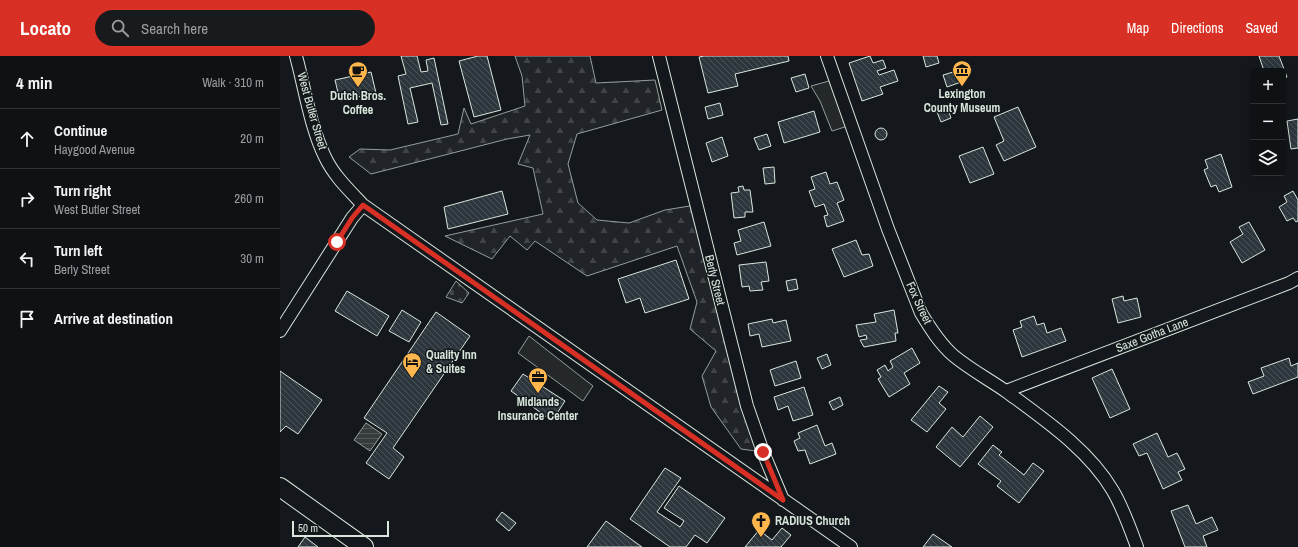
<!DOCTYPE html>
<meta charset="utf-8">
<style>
:root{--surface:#0f1215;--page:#181b1e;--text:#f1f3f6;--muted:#9b9ea0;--line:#2f3234;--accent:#d93025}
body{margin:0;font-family:"Archivo Narrow",sans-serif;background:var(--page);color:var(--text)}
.controls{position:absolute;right:12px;top:12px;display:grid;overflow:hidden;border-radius:4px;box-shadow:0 2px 10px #0003}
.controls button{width:36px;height:36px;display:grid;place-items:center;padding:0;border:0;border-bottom:1px solid var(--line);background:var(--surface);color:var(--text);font:20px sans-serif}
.scale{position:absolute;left:12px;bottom:10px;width:97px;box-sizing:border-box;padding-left:4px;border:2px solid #d8e6dc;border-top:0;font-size:11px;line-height:14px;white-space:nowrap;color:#d8e6dc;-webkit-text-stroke:3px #14181c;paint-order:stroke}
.stop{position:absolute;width:12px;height:12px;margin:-9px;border:3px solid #d93025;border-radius:50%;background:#fff}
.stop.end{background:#d93025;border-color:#fff;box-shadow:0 1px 4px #0008}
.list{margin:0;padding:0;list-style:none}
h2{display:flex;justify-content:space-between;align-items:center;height:52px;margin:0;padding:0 16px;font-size:17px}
h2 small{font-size:13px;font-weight:400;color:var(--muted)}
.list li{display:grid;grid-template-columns:26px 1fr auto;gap:12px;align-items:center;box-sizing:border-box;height:60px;padding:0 16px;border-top:1px solid var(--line)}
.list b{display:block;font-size:15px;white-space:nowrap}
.list p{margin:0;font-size:13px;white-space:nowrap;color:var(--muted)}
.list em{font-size:13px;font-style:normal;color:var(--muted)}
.icon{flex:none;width:22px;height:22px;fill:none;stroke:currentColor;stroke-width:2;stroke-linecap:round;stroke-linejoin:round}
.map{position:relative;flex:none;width:1018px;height:491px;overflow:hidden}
header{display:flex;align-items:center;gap:24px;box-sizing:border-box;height:56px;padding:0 20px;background:var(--accent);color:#fff}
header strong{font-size:19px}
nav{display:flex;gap:22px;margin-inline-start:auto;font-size:14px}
.search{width:280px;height:36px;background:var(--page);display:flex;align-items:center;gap:10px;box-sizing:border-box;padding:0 14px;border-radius:22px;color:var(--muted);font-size:15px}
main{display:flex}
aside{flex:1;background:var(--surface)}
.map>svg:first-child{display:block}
.forest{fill:url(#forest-firs);stroke:#939e99}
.cemetery{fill:url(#cemetery-stones);stroke:#939e99}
.parking{fill:#24282b;stroke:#939e99}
.water{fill:url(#water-rules);stroke:#939e99}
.building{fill:url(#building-back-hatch);stroke:#d8e6dc}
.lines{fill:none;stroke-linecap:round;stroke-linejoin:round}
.street-casing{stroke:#d8e6dc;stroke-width:14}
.primary-casing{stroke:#d8e6dc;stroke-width:20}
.street{stroke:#14181c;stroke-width:12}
.primary{stroke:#14181c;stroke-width:18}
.route{stroke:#d93025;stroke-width:5}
.labels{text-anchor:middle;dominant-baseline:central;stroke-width:3;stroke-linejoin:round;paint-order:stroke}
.poi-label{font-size:12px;font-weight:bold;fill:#d8e6dc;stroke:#14181c}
.street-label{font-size:12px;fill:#d8e6dc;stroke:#14181c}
</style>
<header>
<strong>Locato</strong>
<div class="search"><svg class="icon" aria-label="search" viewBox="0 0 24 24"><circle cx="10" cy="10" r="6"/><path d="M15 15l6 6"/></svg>Search here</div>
<nav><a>Map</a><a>Directions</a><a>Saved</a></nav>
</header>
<main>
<aside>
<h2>4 min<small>Walk · 310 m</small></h2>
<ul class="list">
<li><svg class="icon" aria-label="ahead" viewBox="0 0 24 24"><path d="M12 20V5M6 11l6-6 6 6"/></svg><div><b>Continue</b><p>Haygood Avenue</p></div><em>20 m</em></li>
<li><svg class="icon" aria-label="right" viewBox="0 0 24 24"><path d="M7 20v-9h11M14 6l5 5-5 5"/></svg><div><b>Turn right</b><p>West Butler Street</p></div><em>260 m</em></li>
<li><svg class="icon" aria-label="left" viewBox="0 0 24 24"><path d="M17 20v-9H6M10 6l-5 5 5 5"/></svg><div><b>Turn left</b><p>Berly Street</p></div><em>30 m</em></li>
<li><svg class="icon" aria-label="arrive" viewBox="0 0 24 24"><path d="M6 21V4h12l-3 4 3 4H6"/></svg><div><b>Arrive at destination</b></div></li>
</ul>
</aside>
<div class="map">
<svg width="1018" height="491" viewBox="0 0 1018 491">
<defs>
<pattern id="forest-firs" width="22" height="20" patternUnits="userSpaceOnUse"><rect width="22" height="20" fill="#202428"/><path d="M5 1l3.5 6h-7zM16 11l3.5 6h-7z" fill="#404447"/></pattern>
<pattern id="cemetery-stones" width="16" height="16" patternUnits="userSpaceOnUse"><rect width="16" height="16" fill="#202428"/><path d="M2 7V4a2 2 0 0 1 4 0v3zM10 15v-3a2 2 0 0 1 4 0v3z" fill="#404447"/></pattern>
<pattern id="water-rules" width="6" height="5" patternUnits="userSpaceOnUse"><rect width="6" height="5" fill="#363b3e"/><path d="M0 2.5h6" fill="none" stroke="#525759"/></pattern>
<pattern id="building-back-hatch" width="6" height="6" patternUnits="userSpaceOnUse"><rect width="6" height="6" fill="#2c363c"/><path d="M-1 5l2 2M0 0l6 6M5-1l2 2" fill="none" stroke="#4a5358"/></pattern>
</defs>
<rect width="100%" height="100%" fill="#14181c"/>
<path class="forest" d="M235 0H310L316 27 375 24 382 54 297 78 288 108 298 147 317 164 349 167 385 154 416 149 483 396 461 393 431 351 422 320 436 295 410 273 417 246 397 190 307 220 255 185 247 194 230 180 212 203 165 180 263 158 253 112 238 108 250 79 227 83 91 118 69 101 80 93 110 94 178 78 184 52 191 68 245 50 242 20Z"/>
<path class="cemetery" d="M176 225 189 237 182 247 166 241Z"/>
<path class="parking" d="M549 25 568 70 552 75 540 45 531 30Z
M249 280 313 330 303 345 238 297Z"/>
<path class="water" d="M86 367 102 378 90 395 74 384Z"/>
<path class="building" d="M121 0H137L141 16 148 15 146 4 154 2 168 68 161 69 152 27 130 32 138 66 128 68 118 20 126 18Z
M198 0H207L221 54 194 61 179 5Z
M424 0H508L509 5 455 18 458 30 428 37 419 1Z
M590 0 593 7 603 4 606 12 597 15 599 19 614 14 618 25 600 31 603 38 582 45 569 7Z
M643 0H657L659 7 646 11Z
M979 0H999L1007 21 1003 23V15H984Z
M680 14 684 25 667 31 663 19Z
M91 16 96 37 60 45 55 24Z
M525 18 529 32 516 36 511 22Z
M440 47 443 59 428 63 425 51Z
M667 51 671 62 661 66 657 56Z
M738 51 756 91 724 105 716 89 724 85 714 61Z
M534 55 540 76 504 87 498 66Z
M1018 63V92L1011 93 1007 65Z
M595 78a6 6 0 1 1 12 0a6 6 0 1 1-12 0Z
M487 78 491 90 479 94 474 82Z
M442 81 448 100 432 106 426 87Z
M703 91 714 118 690 127 679 100Z
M941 98 952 131 939 136 936 129 931 131 924 114 928 112 925 104Z
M494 111 495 127 485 128 483 112Z
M546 116 550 128 557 126 564 144 557 147 564 165 547 171 544 160 548 159 544 148 535 151 529 135 535 133 531 121Z
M463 130 464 134H470L473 156H465V161L454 162 451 137 459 136 458 131Z
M222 135 228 158 168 173 164 151Z
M1013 135 1018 144V165L1016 166 1013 162 1007 165 999 151 1007 146 1004 140Z
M484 166 491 190 457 199 454 187 461 185 458 174Z
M969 166 985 194 962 207 950 186 963 178 959 171Z
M576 184 582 199 589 198 593 210 564 221 552 193Z
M396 204 409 243 365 257 360 242 346 247 338 223Z
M486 206 489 225 481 226 483 234 470 235 469 230 462 231 459 209Z
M516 223 518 233 508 235 506 225Z
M67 235 109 260 97 280 55 255Z
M843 240 844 245 857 242 861 261 838 267 832 243Z
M122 254 141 266 129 286 109 275Z
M614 254 618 277H615L616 285 584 291 580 284 587 283 586 279 579 281 576 269 596 266 594 258Z
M156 256 190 280 113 392 124 401 109 423 86 407 107 377 84 362Z
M754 260 757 269 764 267 767 277 781 272 786 285 742 301 733 274 742 271 740 265Z
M492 263 493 267 506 264 511 285 482 291 479 278 470 280 468 268Z
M632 292 640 307 624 317 630 328 609 341 598 323 601 321 597 314 605 309 608 315 613 311 610 305Z
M547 298 551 309 542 313 537 302Z
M1009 302 1011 310 1018 307V321L973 338 968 326 984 320 981 312Z
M516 305 521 322 495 330 490 314Z
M832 313 850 353 830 362 812 322Z
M0 315 42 344 18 378 6 370 0 376Z
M243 318 285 345 272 365 231 335Z
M659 330 668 336 659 347 666 353 647 376 631 364Z
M524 331 533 359 513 365 508 350 498 354 494 341Z
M560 341 563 349 553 354 549 346Z
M700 360 713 371 680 411 656 391 672 371 683 381Z
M537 369 545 390 552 387 556 398 530 408 525 394 518 395 514 385 520 382 518 377Z
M877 377 888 401 897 397 905 413 898 416 902 424 883 433 867 397 859 400 853 388Z
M713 389 722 396 719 399 744 419 753 407 764 415 739 447 717 430 721 425 698 408Z
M385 412 401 422 377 456 400 471 404 465 384 452 399 430 445 462 427 487 415 479 406 491H390L350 463Z
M908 449 916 468 932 461 938 474 923 480 927 491H905L891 455Z
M222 456 236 467 229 475 216 464Z
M326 465 362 491H307Z
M502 472 511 479 501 491H465L479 474 492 484Z
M653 478 672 491H643Z
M25 481 38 491H18Z"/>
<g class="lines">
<defs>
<path id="street" d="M16 0C25 33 30 70 45 101 54 120 69 134 83 149L571 491
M379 0 467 350 483 396 503 444
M547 0 608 173 641 257C650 272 660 288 674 300 691 314 710 324 727 336 765 364 809 394 833 435 843 452 850 472 857 491
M0 275 72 162 83 149
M726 335 1009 227 1018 222"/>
<path id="primary" d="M0 431 84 491"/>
</defs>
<use href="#street" class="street-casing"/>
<use href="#primary" class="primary-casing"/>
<use href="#street" class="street"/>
<use href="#primary" class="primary"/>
</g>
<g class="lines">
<path class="route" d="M57 186 72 162 83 149 503 444 483 396"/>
</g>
<defs>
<symbol id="museum-pin" viewBox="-11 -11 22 30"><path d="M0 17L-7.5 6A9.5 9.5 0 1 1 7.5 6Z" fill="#ffb74d" stroke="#14181c"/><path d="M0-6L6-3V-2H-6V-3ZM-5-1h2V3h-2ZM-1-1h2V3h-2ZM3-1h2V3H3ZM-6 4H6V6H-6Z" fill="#111"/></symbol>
<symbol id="cafe-pin" viewBox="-11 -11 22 30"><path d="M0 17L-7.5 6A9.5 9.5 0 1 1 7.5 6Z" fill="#ffb74d" stroke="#14181c"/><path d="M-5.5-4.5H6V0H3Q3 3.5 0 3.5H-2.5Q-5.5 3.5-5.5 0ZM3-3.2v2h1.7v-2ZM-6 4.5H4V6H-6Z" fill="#111"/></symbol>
<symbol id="hotel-pin" viewBox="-11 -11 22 30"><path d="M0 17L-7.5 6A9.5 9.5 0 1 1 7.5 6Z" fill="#ffb74d" stroke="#14181c"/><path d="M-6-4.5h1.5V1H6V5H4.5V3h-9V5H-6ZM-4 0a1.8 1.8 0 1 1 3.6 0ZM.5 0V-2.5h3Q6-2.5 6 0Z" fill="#111"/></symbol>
<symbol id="office-pin" viewBox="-11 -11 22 30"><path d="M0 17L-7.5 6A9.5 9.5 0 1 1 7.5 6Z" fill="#ffb74d" stroke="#14181c"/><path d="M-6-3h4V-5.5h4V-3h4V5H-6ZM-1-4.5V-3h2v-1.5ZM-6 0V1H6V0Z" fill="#111"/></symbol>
<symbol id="church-pin" viewBox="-11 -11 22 30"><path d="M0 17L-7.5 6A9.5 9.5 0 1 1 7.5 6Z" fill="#ffb74d" stroke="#14181c"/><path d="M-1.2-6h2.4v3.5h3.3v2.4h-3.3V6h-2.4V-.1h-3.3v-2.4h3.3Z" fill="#111"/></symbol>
</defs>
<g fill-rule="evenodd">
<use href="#museum-pin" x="671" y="3" width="22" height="30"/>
<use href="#cafe-pin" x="67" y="4" width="22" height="30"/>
<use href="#hotel-pin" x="121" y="295" width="22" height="30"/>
<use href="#office-pin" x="247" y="310" width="22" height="30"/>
<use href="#church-pin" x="470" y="454" width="22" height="30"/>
</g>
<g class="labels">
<g class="poi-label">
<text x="682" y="38">Lexington<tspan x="682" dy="14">County Museum</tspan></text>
<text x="78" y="40">Dutch Bros.<tspan x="78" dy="14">Coffee</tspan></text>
<text x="146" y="299" text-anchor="start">Quality Inn<tspan x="146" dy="14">&amp; Suites</tspan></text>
<text x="258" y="346">Midlands<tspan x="258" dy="14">Insurance Center</tspan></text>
<text x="495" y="465" text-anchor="start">RADIUS Church</text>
</g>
<g class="street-label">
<text transform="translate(32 55) rotate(74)">West Butler Street</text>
<text transform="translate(435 224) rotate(76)">Berly Street</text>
<text transform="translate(639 247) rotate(65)">Fox Street</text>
<text transform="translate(872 279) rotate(-21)">Saxe Gotha Lane</text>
</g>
</g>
</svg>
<div class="controls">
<button>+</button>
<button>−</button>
<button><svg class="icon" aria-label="layers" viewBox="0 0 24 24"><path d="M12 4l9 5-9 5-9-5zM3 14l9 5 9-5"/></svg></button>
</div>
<div class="scale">50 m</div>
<div class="stop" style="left:57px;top:186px"></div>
<div class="stop end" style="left:483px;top:396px"></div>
</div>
</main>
